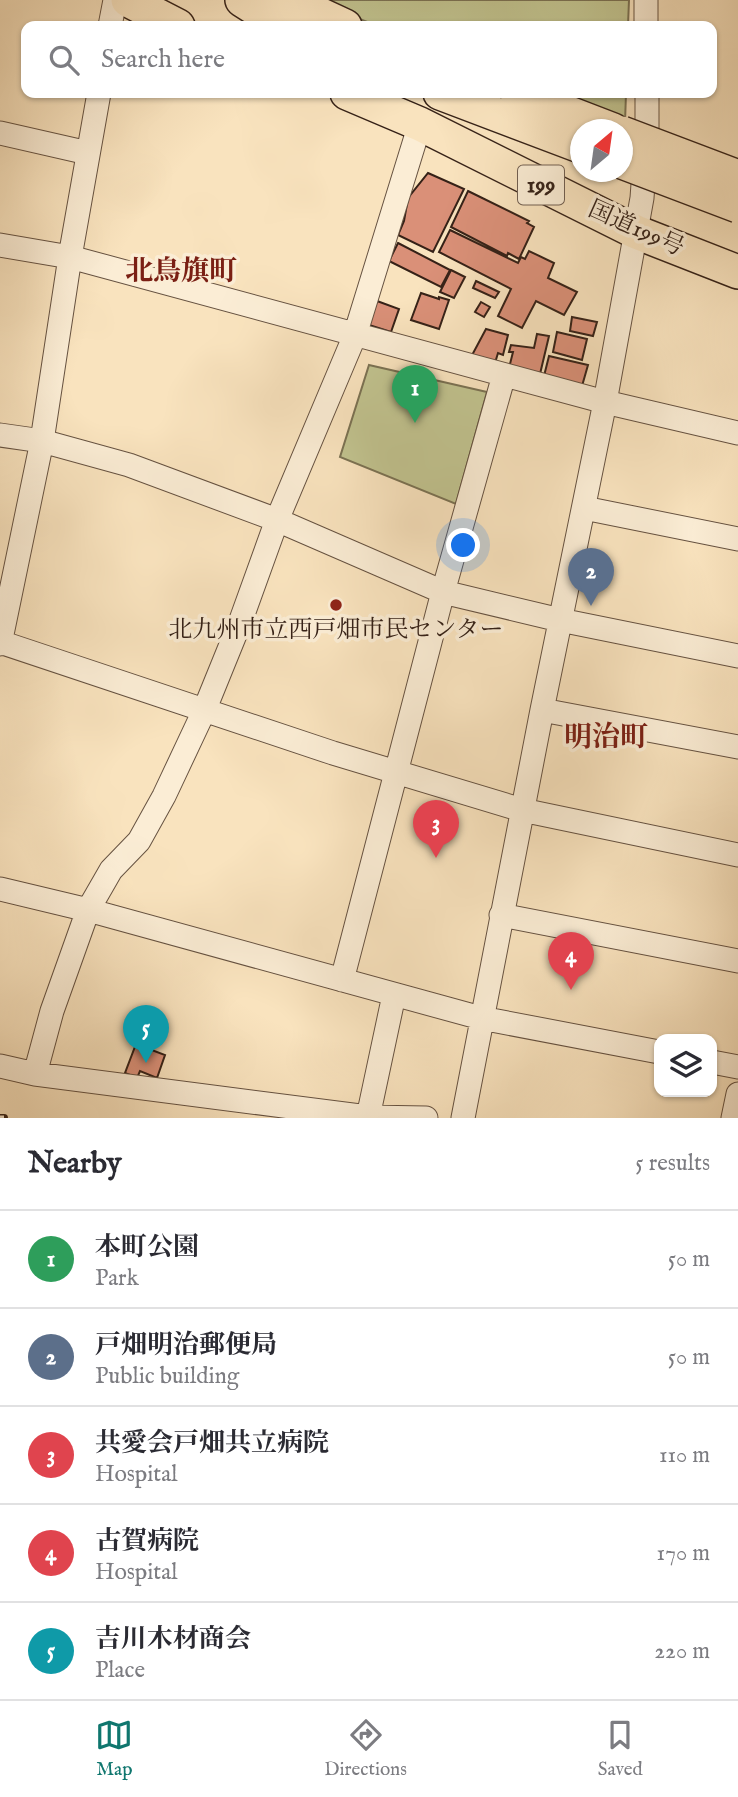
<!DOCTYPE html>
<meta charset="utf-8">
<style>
:root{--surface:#fff;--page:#f7f7f7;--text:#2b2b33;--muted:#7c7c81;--line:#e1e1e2;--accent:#0f766e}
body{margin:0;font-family:"IM FELL English","Noto Serif JP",serif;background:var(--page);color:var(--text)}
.controls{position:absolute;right:21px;bottom:21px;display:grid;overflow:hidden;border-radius:14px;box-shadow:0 2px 5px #0004}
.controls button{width:63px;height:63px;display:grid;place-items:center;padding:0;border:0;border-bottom:2px solid var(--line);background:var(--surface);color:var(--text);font:35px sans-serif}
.compass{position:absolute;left:570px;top:119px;width:63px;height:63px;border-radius:50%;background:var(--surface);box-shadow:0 2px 5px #0004;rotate:29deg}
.you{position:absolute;left:464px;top:546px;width:24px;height:24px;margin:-18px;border:5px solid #fff;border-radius:50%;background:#1a73e8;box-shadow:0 0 0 10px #1a73e833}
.badge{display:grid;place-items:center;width:46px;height:46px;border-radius:50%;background:var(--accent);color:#fff;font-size:23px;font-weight:700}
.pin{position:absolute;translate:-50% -58px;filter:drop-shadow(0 2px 4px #0008)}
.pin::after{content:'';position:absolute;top:37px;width:24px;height:21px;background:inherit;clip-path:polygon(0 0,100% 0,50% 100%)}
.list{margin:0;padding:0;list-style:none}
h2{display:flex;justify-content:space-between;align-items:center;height:91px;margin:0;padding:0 28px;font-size:30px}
h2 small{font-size:23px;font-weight:400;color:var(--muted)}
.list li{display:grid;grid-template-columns:46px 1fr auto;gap:21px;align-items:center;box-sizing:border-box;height:98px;padding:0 28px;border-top:2px solid var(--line)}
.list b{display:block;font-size:26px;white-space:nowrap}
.list p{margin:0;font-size:23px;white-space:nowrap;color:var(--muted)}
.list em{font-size:23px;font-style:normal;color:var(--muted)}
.icon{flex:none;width:38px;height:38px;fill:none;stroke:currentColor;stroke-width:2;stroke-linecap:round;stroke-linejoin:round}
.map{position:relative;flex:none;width:738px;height:1118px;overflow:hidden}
.search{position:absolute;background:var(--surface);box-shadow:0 2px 5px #0004;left:21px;right:21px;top:21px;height:77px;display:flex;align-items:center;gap:18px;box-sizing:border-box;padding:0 24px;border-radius:14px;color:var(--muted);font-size:26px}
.sheet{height:581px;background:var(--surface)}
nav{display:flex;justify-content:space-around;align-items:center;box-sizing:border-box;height:98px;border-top:2px solid var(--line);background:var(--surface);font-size:19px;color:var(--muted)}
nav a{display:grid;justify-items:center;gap:4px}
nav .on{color:var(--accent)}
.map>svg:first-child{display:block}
.green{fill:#c1c38f;stroke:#7b7253;stroke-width:2}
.building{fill:#da9078;stroke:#352117;stroke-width:2}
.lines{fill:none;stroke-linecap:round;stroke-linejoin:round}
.minor-casing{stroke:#665241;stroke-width:25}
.highway-casing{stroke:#352117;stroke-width:36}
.minor{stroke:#fbedd5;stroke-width:23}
.highway{stroke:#f9e3be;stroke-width:33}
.rail-casing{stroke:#352117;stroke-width:8}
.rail{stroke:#fbedd5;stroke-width:5;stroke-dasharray:16;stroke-linecap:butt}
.highway-bridge-casing{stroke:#352117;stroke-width:36;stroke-linecap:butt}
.highway-bridge{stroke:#f9e3be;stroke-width:33}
.poi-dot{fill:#8f2418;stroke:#fbedd5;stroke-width:2.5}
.labels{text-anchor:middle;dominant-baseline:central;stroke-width:7;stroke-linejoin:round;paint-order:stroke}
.shield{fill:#fbedd5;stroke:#705e50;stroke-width:2}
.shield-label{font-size:23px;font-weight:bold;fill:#352117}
.street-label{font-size:24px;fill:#352117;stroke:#fbedd5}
.poi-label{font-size:24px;fill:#352117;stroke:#fbedd5}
.quarter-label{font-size:28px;font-weight:bold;fill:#7a1f14;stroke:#fbedd5}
</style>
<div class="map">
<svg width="738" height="1118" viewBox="0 0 738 1118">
<rect width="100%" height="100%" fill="#f9e3be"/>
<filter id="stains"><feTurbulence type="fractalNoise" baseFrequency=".00286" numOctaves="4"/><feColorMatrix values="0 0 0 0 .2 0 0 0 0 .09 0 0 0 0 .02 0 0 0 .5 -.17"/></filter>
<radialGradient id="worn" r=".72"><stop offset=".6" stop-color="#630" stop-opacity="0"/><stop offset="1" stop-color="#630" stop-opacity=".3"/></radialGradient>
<path class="green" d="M313 0H629L628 26H377Z
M548 93H626L625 123Z
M369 365 487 392 456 504 340 457Z"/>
<path class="building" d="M428 173 464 189 433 252 398 235 404 221 408 198Z
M468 191 529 221 527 223 534 227 519 259 508 253 507 256 451 227Z
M450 230 518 263 521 257 525 259 529 251 554 263 548 278 577 292 564 315 536 301 522 328 498 316 511 289 439 252Z
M398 243 450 270 441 287 389 261Z
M451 270 465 277 454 298 440 292Z
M476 281 499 292 495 298 473 288Z
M421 293 439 299V297L449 300 439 329 411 320Z
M377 301 399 309 391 332 369 325Z
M481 302 490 307 484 317 475 312Z
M572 317 597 322 593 336 570 331Z
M486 329 508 335 503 355 498 353 495 363 471 357Z
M557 332 587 339 582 360 553 352Z
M537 334 549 336 540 374 509 368 513 352H509L511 345 534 348Z
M549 356 588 365 582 386 544 376Z
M136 1044 165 1055 157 1078 140 1071 137 1078 125 1073Z"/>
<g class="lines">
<defs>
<path id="minor" d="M646 0V26
M110 26 115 0
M0 133 88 153
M0 245 70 257 605 402 738 433
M0 435 42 441 129 465 277 520 443 592 560 620 738 656
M584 508 738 539
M0 642 333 753 522 810 738 855
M0 644 42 441 70 257 99 93
M542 710 738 747
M0 889 88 910 481 1018 659 1052
M501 915 738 961
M342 980 443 592 504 375
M712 1062 738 1067
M0 1066 35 1074 368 1117 426 1118
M35 1074 52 1011 88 910 111 870 139 841 164 796 204 711 241 620 277 520 355 335 420 124
M368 1117 394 995
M463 1118 542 710 605 402 642 198 647 128V93
M733 1118 738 1094"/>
<path id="highway" d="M128 0 178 26
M242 0 283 26
M289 0 345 26
M347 93 420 124 636 232 738 272
M440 93 580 146
M517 93 613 130"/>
</defs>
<use href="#minor" class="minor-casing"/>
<use href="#highway" class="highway-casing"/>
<use href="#minor" class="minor"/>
<use href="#highway" class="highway"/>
<defs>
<path id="rail" d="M0 1118H4"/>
</defs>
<use href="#rail" class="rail-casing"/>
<use href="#rail" class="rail"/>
<defs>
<path id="highway-bridge" d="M622 133 738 177
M622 162 738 206"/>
</defs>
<use href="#highway-bridge" class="highway-bridge-casing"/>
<use href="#highway-bridge" class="highway-bridge"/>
</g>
<circle class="poi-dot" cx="336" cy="605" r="7"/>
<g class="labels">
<rect class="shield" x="518" y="165.5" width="46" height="39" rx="5"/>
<g class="shield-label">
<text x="541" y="185">199</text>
</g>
<g class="street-label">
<text transform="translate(636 229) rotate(24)">国道199号</text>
</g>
<g class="poi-label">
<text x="336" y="630">北九州市立西戸畑市民センター</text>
</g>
<g class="quarter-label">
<text x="181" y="272">北鳥旗町</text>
<text x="606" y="738">明治町</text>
</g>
</g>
<rect width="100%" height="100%" filter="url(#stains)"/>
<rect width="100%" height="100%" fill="url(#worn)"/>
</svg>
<div class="controls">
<button><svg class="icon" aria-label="layers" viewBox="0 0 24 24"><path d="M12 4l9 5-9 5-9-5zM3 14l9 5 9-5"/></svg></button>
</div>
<svg class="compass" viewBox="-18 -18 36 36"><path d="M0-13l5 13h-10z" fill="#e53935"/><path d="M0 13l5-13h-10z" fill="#7c7c81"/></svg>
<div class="you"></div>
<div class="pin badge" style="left:415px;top:423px;background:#2e9e5b">1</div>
<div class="pin badge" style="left:591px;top:606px;background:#5c6f8a">2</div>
<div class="pin badge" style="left:436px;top:858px;background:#e0444e">3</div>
<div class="pin badge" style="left:571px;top:990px;background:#e0444e">4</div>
<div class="pin badge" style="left:146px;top:1063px;background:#0f9aa8">5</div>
<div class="search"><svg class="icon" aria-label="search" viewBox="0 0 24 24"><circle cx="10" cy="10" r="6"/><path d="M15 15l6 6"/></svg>Search here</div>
</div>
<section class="sheet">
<h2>Nearby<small>5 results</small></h2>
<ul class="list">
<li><span class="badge" style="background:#2e9e5b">1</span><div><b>本町公園</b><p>Park</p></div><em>50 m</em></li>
<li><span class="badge" style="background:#5c6f8a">2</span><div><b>戸畑明治郵便局</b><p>Public building</p></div><em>50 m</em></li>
<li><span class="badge" style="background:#e0444e">3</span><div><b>共愛会戸畑共立病院</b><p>Hospital</p></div><em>110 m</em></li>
<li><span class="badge" style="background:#e0444e">4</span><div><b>古賀病院</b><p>Hospital</p></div><em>170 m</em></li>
<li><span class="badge" style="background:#0f9aa8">5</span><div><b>吉川木材商会</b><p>Place</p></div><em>220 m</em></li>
</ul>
</section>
<nav>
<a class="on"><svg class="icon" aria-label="map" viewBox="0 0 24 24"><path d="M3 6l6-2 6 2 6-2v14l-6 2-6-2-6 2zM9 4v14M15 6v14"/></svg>Map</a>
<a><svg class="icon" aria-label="directions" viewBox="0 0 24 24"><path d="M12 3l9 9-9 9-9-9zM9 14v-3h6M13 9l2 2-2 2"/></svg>Directions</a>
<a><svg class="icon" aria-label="saved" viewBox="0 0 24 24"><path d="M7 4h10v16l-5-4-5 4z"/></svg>Saved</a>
</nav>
